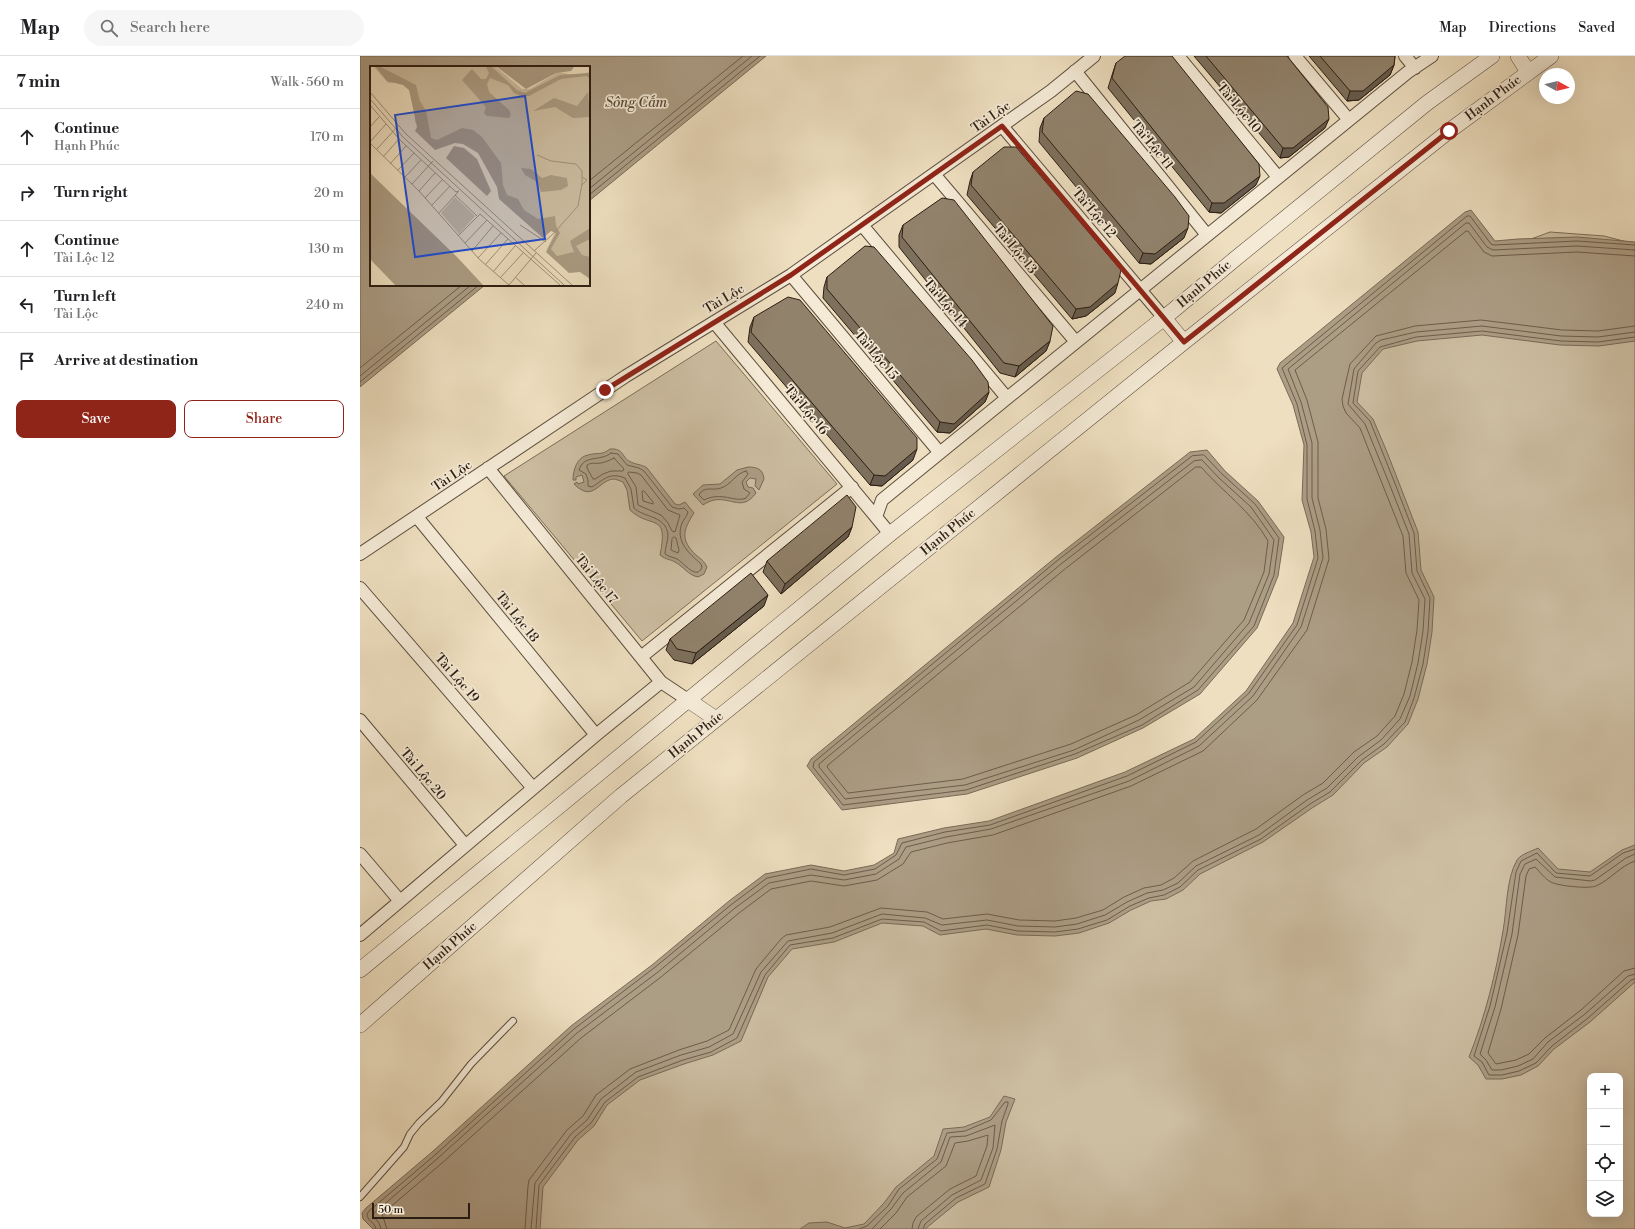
<!DOCTYPE html>
<meta charset="utf-8">
<style>
:root{--surface:#fff;--page:#f6f6f6;--text:#202124;--muted:#757577;--line:#e0e0e0;--accent:#8f2418}
body{margin:0;font-family:"Libre Bodoni",serif;background:var(--page);color:var(--text)}
.controls{position:absolute;right:12px;bottom:12px;display:grid;overflow:hidden;border-radius:8px;box-shadow:0 4px 16px #0002}
.controls button{width:36px;height:36px;display:grid;place-items:center;padding:0;border:0;border-bottom:1px solid var(--line);background:var(--surface);color:var(--text);font:20px sans-serif}
.compass{position:absolute;left:1179px;top:12px;width:36px;height:36px;border-radius:50%;background:var(--surface);box-shadow:0 4px 16px #0002;rotate:98deg}
.scale{position:absolute;left:12px;bottom:10px;width:98px;box-sizing:border-box;padding-left:4px;border:2px solid #2c1d12;border-top:0;font-size:11px;line-height:14px;white-space:nowrap;color:#2c1d12;-webkit-text-stroke:3px #f4ead6;paint-order:stroke}
.stop{position:absolute;width:12px;height:12px;margin:-9px;border:3px solid #8f2418;border-radius:50%;background:#fff}
.stop.end{background:#8f2418;border-color:#fff;box-shadow:0 1px 4px #0008}
.list{margin:0;padding:0;list-style:none}
h2{display:flex;justify-content:space-between;align-items:center;height:52px;margin:0;padding:0 16px;font-size:17px}
h2 small{font-size:13px;font-weight:400;color:var(--muted)}
.list li{display:grid;grid-template-columns:26px 1fr auto;gap:12px;align-items:center;box-sizing:border-box;height:56px;padding:0 16px;border-top:1px solid var(--line)}
.list b{display:block;font-size:15px;white-space:nowrap}
.list p{margin:0;font-size:13px;white-space:nowrap;color:var(--muted)}
.list em{font-size:13px;font-style:normal;color:var(--muted)}
.actions{display:flex;gap:8px;padding:12px 16px}
.actions a{flex:1;padding:9px 0;border:1px solid var(--accent);border-radius:8px;text-align:center;font-size:14px;color:var(--accent)}
.actions .main{background:var(--accent);color:#fff}
.icon{flex:none;width:22px;height:22px;fill:none;stroke:currentColor;stroke-width:2;stroke-linecap:round;stroke-linejoin:round}
.map{position:relative;flex:none;width:1275px;height:1173px;overflow:hidden}
header{display:flex;align-items:center;gap:24px;box-sizing:border-box;height:56px;padding:0 20px;background:var(--surface);border-bottom:1px solid var(--line)}
header strong{font-size:19px}
nav{display:flex;gap:22px;margin-inline-start:auto;font-size:14px}
.search{width:280px;height:36px;background:var(--page);display:flex;align-items:center;gap:10px;box-sizing:border-box;padding:0 14px;border-radius:22px;color:var(--muted);font-size:15px}
main{display:flex}
aside{flex:1;background:var(--surface)}
.map>svg:first-child{display:block}
.green{fill:#cdbea2;stroke:#7c6e5a;fill-rule:evenodd}
.water{fill:#ac9d85;stroke:#796a57}
.lines{fill:none;stroke-linecap:round;stroke-linejoin:round}
.shore{stroke:#6c5d4c;stroke-width:1}
.service-casing{stroke:#5c4e3e;stroke-width:8}
.minor-casing{stroke:#5c4e3e;stroke-width:14}
.tertiary-casing{stroke:#5c4e3e;stroke-width:16}
.service{stroke:#f4ead6;stroke-width:6}
.minor{stroke:#f4ead6;stroke-width:12}
.tertiary{stroke:#f4ead6;stroke-width:15}
.wall{fill:#7d705d;stroke:#2c1d12}
.shaded-wall{fill:#665b4c;stroke:#2c1d12}
.building{fill:#91826c;stroke:#2c1d12}
.route{stroke:#8f2418;stroke-width:5}
.labels{text-anchor:middle;dominant-baseline:central;stroke-width:3.5;stroke-linejoin:round;paint-order:stroke}
.street-label{font-size:13px;fill:#2c1d12;stroke:#f4ead6}
.water-label{font-size:14px;font-style:italic;fill:#594a3a;stroke:#f4ead6}
.inset-road{fill:none;stroke:#a0917a;stroke-width:1}
.view{fill:#1d4ed8;fill-opacity:0.15;stroke:#1d4ed8;stroke-width:2}
.inset-edge{fill:none;stroke:#2c1d12;stroke-width:2}
</style>
<header>
<strong>Map</strong>
<div class="search"><svg class="icon" aria-label="search" viewBox="0 0 24 24"><circle cx="10" cy="10" r="6"/><path d="M15 15l6 6"/></svg>Search here</div>
<nav><a>Map</a><a>Directions</a><a>Saved</a></nav>
</header>
<main>
<aside>
<h2>7 min<small>Walk · 560 m</small></h2>
<ul class="list">
<li><svg class="icon" aria-label="ahead" viewBox="0 0 24 24"><path d="M12 20V5M6 11l6-6 6 6"/></svg><div><b>Continue</b><p>Hạnh Phúc</p></div><em>170 m</em></li>
<li><svg class="icon" aria-label="right" viewBox="0 0 24 24"><path d="M7 20v-9h11M14 6l5 5-5 5"/></svg><div><b>Turn right</b></div><em>20 m</em></li>
<li><svg class="icon" aria-label="ahead" viewBox="0 0 24 24"><path d="M12 20V5M6 11l6-6 6 6"/></svg><div><b>Continue</b><p>Tài Lộc 12</p></div><em>130 m</em></li>
<li><svg class="icon" aria-label="left" viewBox="0 0 24 24"><path d="M17 20v-9H6M10 6l-5 5 5 5"/></svg><div><b>Turn left</b><p>Tài Lộc</p></div><em>240 m</em></li>
<li><svg class="icon" aria-label="arrive" viewBox="0 0 24 24"><path d="M6 21V4h12l-3 4 3 4H6"/></svg><div><b>Arrive at destination</b></div></li>
</ul>
<div class="actions"><a class="main">Save</a><a>Share</a></div>
</aside>
<div class="map">
<svg width="1275" height="1173" viewBox="0 0 1275 1173">
<rect width="100%" height="100%" fill="#eedfc0"/>
<filter id="stains"><feTurbulence type="fractalNoise" baseFrequency=".005" numOctaves="4"/><feColorMatrix values="0 0 0 0 .2 0 0 0 0 .09 0 0 0 0 .02 0 0 0 .5 -.17"/></filter>
<radialGradient id="worn" r=".72"><stop offset=".6" stop-color="#630" stop-opacity="0"/><stop offset="1" stop-color="#630" stop-opacity=".3"/></radialGradient>
<path class="green" d="M1190 176 1244 180 1275 188V1173H91L398 891 558 838 960 624 985 299 1152 190ZM1230 1020H1260V1158H1230Z
M356 285 477 428 282 585 144 420Z"/>
<path class="water" d="M0 0H406L229 145V11H11V229H125L0 331Z
M1111 154 1135 185 1158 183 1217 181 1275 186V285L1239 290 1200 289 1122 279 1057 285 1023 293 1002 317 997 346 1013 363 1027 396 1058 476 1061 514 1074 541 1072 576 1067 608 1058 643 1048 668 1027 691 1004 707 973 739 952 752 903 786 840 818 823 834 806 843 791 845 771 854 749 867 719 877 695 880 657 879 626 873 580 879 563 870 522 867 474 886 432 893 408 921 381 985 353 999 324 1008 280 1024 247 1049 234 1070 218 1084 183 1131 180 1173H13L3 1163 2 1157 6 1152 72 1096 211 970 292 909 369 845 405 818 451 809 484 815 514 809 534 797 538 783 584 772 629 765 765 716 834 683 886 635 933 567 954 501 951 476 942 444 944 389 933 349 917 313 920 307 1105 156Z
M250 393C265 392 261 402 271 406 277 409 281 408 287 412L315 448 319 449 325 446 334 457C323 474 320 484 336 499 341 503 344 505 347 511L344 518 338 521C328 519 324 511 315 506 310 503 306 504 300 499 309 455 291 474 270 454L267 434 263 426C260 425 256 423 253 423 238 425 233 447 214 428L217 426 218 428 224 426 222 419 216 421V424H213C213 414 217 401 228 399 238 396 241 400 250 393Z
M847 394 865 415 898 445 924 481 918 520 897 572 840 638 783 672 717 702 607 738 482 754 447 710 451 703 696 501 830 396Z
M388 411C397 411 403 413 404 423L399 434 395 430 396 423 390 422 386 426 388 431 393 432 396 437C382 456 372 441 354 444 350 445 346 447 343 449L333 438 343 429 360 428 377 414Z
M1275 789V926L1230 966 1194 993 1178 1010 1161 1019 1142 1023H1126L1118 1009 1109 1001C1125 961 1136 917 1143 875 1147 853 1146 823 1157 804 1161 798 1172 795 1178 792L1198 813 1230 816 1262 794Z
M644 1040 655 1043 646 1066 641 1094 629 1131 598 1146 565 1173H440L449 1167 467 1166 485 1172 504 1168 524 1147 536 1131 574 1100 583 1073 604 1071 630 1061Z"/>
<g class="lines">
<path class="shore" d="M229 125 383 0
M229 133 392 0
M229 139 400 0
M0 312 102 229
M0 320 111 229
M0 326 119 229
M251 397 258 398 267 409 279 412 284 415 312 451 319 453 324 452 328 456C327 460 324 463 322 467 315 486 329 497 341 508L342 511C337 525 324 507 317 503 313 501 309 501 305 498 305 492 308 485 308 479 306 459 284 462 274 452L271 433 265 422C249 416 245 423 232 431L228 430V424L226 418 219 414C224 398 240 406 251 397Z
M844 399 862 418 895 448 919 482 914 519 894 570 838 634 782 669 715 698 606 734 483 749 453 711 454 706 698 504 832 400Z
M254 402 264 413 263 415H251L243 418 235 423H233L227 412V409C232 406 235 408 241 407 246 406 250 404 254 402Z
M842 404 859 422 891 451 914 484 909 518 889 567 834 631 779 664 714 694 605 729 485 743 459 711V708L701 508 834 405Z
M836 411H841C863 436 892 456 908 485L904 516 884 564 830 626 776 659 711 688 603 723 488 737 467 711 468 709 705 513Z
M386 415 388 418 382 426 384 433 390 437 386 442C375 447 362 435 344 444L339 439 340 437C346 430 353 435 361 432 371 429 376 417 386 415Z
M269 416 277 417 281 419 308 454 320 459 315 476 312 475 308 467 301 459 278 449 276 431 268 418Z
M284 435 293 446V448L283 445 282 436Z
M314 481 316 482 319 494 318 497 311 494 312 483Z
M1275 793 1263 797 1230 820 1196 817 1177 797 1161 805 1156 816 1147 877 1130 950 1114 1000 1122 1006 1129 1019H1142L1159 1015 1176 1007 1192 990 1228 962 1271 924 1275 923
M1275 798 1266 802 1235 824 1231 825 1195 821 1176 803 1165 808 1160 818 1152 878 1135 951 1120 998 1126 1004 1132 1014H1141L1158 1010 1173 1003 1188 986 1225 958 1268 920 1275 918
M1275 805C1260 810 1250 824 1236 830 1229 833 1198 830 1191 826 1185 823 1180 816 1175 811L1169 813 1166 820 1158 879 1141 953 1128 997 1136 1008 1156 1004 1169 998 1185 982 1221 954 1264 915 1275 912
M16 1173C15 1166 7 1165 7 1158L9 1155 75 1099 214 973 294 912 372 848 407 822 451 813 484 819 515 813 536 799 542 787 585 776 630 769 767 720 836 686 889 637 937 569 958 502 955 475 947 443V389L937 348 922 312 1107 160H1110L1131 188 1134 189 1217 185 1275 189
M21 1173 19 1167 13 1160V1158L78 1102 217 977 298 916 375 852 409 827 451 819 484 824 516 818 539 803 546 791 586 781 631 773 769 725 839 690 893 640 941 571 963 502 960 474 952 442V387L941 346 928 313 1106 167H1109L1127 191 1133 194 1217 190 1275 194
M27 1173 22 1158 82 1107 221 982 301 921 379 857 411 833 451 825 484 830 517 824 543 808 551 796 587 787 633 779 771 730 843 695 897 644 947 574 969 503 966 473 958 442V386L947 344 935 314 1106 175H1108L1124 196 1132 200 1217 196 1275 200
M165 1173 168 1130 169 1124 207 1074 223 1060 236 1039 270 1013 319 994 347 985 369 974 396 913 421 883 426 879 470 871 521 852 567 856 583 863 627 858 659 864 695 865 716 862 743 854 764 841 784 832 801 829 814 822 833 805 896 773 943 739 963 727 994 696 1017 680 1035 660 1044 638 1052 606 1057 574 1059 544 1046 517 1043 480 1000 372 986 357 983 350 982 343 990 308 1016 280 1055 270 1121 264 1202 274 1238 275 1275 270
M171 1173 175 1127 211 1078 227 1064 241 1043 276 1016 321 999 349 991 373 978 401 916 428 885 472 877 522 858 565 862 582 869 627 864 658 870 695 871 717 868 745 859 767 846 787 837 803 834 818 827 836 810 899 779 947 744 967 732 998 701 1021 684 1040 663 1050 640 1058 607 1063 575 1065 543 1052 517 1049 478 1029 427 1005 368 988 348 994 313 1016 287 1021 284 1056 276 1122 270 1201 280 1238 281 1275 276
M176 1173 179 1129 215 1081 231 1067 245 1046 278 1021 323 1004 351 996 377 982 405 919 430 889 473 882 522 863 564 866 581 875 627 869 658 875 695 876 718 873 747 864 770 850 789 842 804 839 820 831 838 814 901 783 950 748 970 736 1002 704 1024 688 1045 666 1054 642 1063 608 1068 576 1070 542 1057 515 1054 477 1034 425 1010 365 993 347 998 315 1020 291 1056 281 1122 275 1201 285 1238 286 1275 281
M499 1173 507 1170 528 1150 539 1133 577 1103 587 1077 605 1075 631 1064 645 1046H648V1048L642 1065 637 1093 625 1128 596 1142 565 1168 563 1173
M512 1173 531 1153 543 1137 581 1106 590 1081 606 1080 635 1069 633 1092 621 1124 592 1139 561 1165 558 1173
M520 1173 536 1157 547 1141 586 1110 595 1087 608 1085 628 1079 627 1090 616 1120 590 1133 556 1161 553 1167 552 1173"/>
<defs>
<path id="service" d="M0 1141 44 1091 50 1078 59 1067 81 1046 111 1008 153 965"/>
<path id="minor" d="M818 0 918 121
M935 0 989 64
M1045 0 1055 12
M715 15 847 179
M642 70 804 262
M574 118 716 286
M502 169 647 342
M431 219 580 397
M354 266 516 461
M128 412 301 626 328 644
M57 461 236 679
M530 478 516 461 522 444 1048 16 1072 0
M0 498 266 320 431 219 691 35 734 0
M0 532 173 732
M281 601 492 431
M0 664 105 789
M0 798 40 845
M0 879 236 679 301 626"/>
<path id="tertiary" d="M1158 0 1168 16
M804 262 824 286
M328 644 356 663
M0 914 530 478 804 262 875 203 1067 47 1132 0
M0 969 261 740 824 286 1089 75 1191 0"/>
</defs>
<use href="#service" class="service-casing"/>
<use href="#minor" class="minor-casing"/>
<use href="#tertiary" class="tertiary-casing"/>
<use href="#service" class="service"/>
<use href="#minor" class="minor"/>
<use href="#tertiary" class="tertiary"/>
</g>
<path class="wall" d="M834 0H927L965 72 929 101 920 102Z
M949 0H1035L1034 9 1030 19 999 44 987 45Z
M756 7 896 129 861 157 849 156 748 32 753 16Z
M684 62 824 182 791 208 779 207 679 86 680 72Z
M613 116 755 237 726 260 712 263 607 139 610 125Z
M543 169 690 285 686 295 655 321 640 317 539 191V179Z
M467 221 629 336 625 346 590 377 577 376 463 242 464 231Z
M394 261 553 404 522 430 510 429 388 286 390 271Z
M492 471 488 481 421 538 403 516 407 505Z
M404 550 332 608 314 604 306 594 310 583Z"/>
<path class="shaded-wall" d="M1034 9 1030 19 999 44 987 45 990 35Z
M969 63 965 72 929 101 920 102 923 92Z
M900 120 896 129 861 157 849 156 852 147Z
M828 172 824 182 791 208 779 207 783 197Z
M758 227 755 237 726 260 712 263 716 253Z
M690 285 686 295 655 321 659 310Z
M629 336 625 346 590 377 577 376 580 366Z
M557 393 553 404 522 430 510 429 514 419Z
M492 471 488 481 421 538 425 528Z
M408 539 404 550 332 608 336 597Z"/>
<path class="building" d="M765 0H812L899 108 900 120 864 147H852L752 22 756 7Z
M846 0H927L968 51 969 63 933 92H923Z
M960 0H1035L1034 9 1003 35H990Z
M716 35 728 38 815 141 829 160 828 172 795 198 783 197 682 76 684 62Z
M644 91H656L761 214 758 227 730 251 716 253 611 129 613 116Z
M582 142 594 144 693 270 690 285 659 310 644 307 542 181 543 169Z
M505 190 514 191 612 304 628 326 629 336 594 368 580 366 467 233V221Z
M428 241 440 244 557 382V393L525 420 514 419 391 276 394 261Z
M487 439 496 451 492 471 425 528 407 505Z
M391 517 408 539 336 597 317 593 310 583Z"/>
<g class="lines">
<path class="route" d="M245 334 431 219 642 70 824 286 1089 75"/>
</g>
<g class="labels">
<g class="street-label">
<text transform="translate(1133 42) rotate(-37)">Hạnh Phúc</text>
<text transform="translate(879 52) rotate(50)">Tài Lộc 10</text>
<text transform="translate(631 61) rotate(-35)">Tài Lộc</text>
<text transform="translate(792 89) rotate(51)">Tài Lộc 11</text>
<text transform="translate(734 157) rotate(50)">Tài Lộc 12</text>
<text transform="translate(655 193) rotate(50)">Tài Lộc 13</text>
<text transform="translate(844 228) rotate(-40)">Hạnh Phúc</text>
<text transform="translate(364 243) rotate(-31)">Tài Lộc</text>
<text transform="translate(585 247) rotate(50)">Tài Lộc 14</text>
<text transform="translate(516 299) rotate(50)">Tài Lộc 15</text>
<text transform="translate(446 354) rotate(50)">Tài Lộc 16</text>
<text transform="translate(92 420) rotate(-34)">Tài Lộc</text>
<text transform="translate(588 476) rotate(-39)">Hạnh Phúc</text>
<text transform="translate(236 523) rotate(51)">Tài Lộc 17</text>
<text transform="translate(157 561) rotate(51)">Tài Lộc 18</text>
<text transform="translate(97 622) rotate(49)">Tài Lộc 19</text>
<text transform="translate(336 679) rotate(-39)">Hạnh Phúc</text>
<text transform="translate(63 718) rotate(50)">Tài Lộc 20</text>
<text transform="translate(90 890) rotate(-41)">Hạnh Phúc</text>
</g>
<g class="water-label">
<text x="276" y="47">Sông Cấm</text>
</g>
</g>
<g transform="translate(10 10)">
<rect width="220" height="220" fill="#eedfc0"/>
<path d="M4 1H126L152 23H160L188 6 205 9 220 6V204L196 200 177 183 185 167 138 133 129 116 99 74 62 76 45 56V41L40 23 34 17H18ZM85 131 105 150 89 168 71 147Z" fill="#cdbea2"/>
<path d="M6 1H11L46 19 50 35 56 45 61 72 67 74 92 62 103 64 112 71 131 97 133 119 137 129 148 133 154 144 168 153 185 150 186 160 190 167 181 183 187 190 204 186 200 175 220 162V173L206 180 212 189 220 191V213L210 206 199 207 176 186 186 167 181 165 173 172 129 133 127 121 108 87 93 78 85 77 65 84 45 65 47 61 39 24 33 19 17 15ZM116 1H122L147 24 155 27 190 9 220 7V12L216 10 191 13 159 30H151L144 27 138 19 120 12 117 18 119 26 139 44 141 49 139 52 117 50 114 47 116 41 92 14 102 3 111 13H116L119 7ZM127 1H204L201 5 186 7 156 23ZM218 26 220 51 203 52 185 41 163 45 184 32 207 40ZM84 80 94 82 107 93 121 125 117 130 76 92ZM151 102 161 103 172 112 181 109 197 112 198 120 191 124 171 126 167 116 155 109ZM0 107 88 192 113 219H25L0 193Z" fill="#ac9d85"/>
<path class="inset-road" d="M0 26 36 68 202 219M0 33 33 71 194 219M0 39 30 74 86 126 89 125M0 61 9 51M0 76 16 58M0 77 49 125 109 193 139 219M6 84 28 60M13 91 29 73M20 98 36 80M28 104 44 87M35 111 51 94M42 118 63 95M212 119 217 114 212 111M49 125 65 107M85 129 107 150M55 132 73 113M62 139 80 120M69 147 88 126M110 148 190 219M150 159 176 176M88 170 110 148M95 177 117 154M102 185 123 160M164 185 184 167 208 140 212 118V105L206 98 181 95 167 89M108 192 131 167M115 199 138 173M123 206 145 180M145 211 154 219M130 212 153 187M139 219 166 187"/>
<path class="view" d="M155 30 175 173 45 191 25 49Z"/>
<rect width="220" height="220" class="inset-edge"/>
</g>
<rect width="100%" height="100%" filter="url(#stains)"/>
<rect width="100%" height="100%" fill="url(#worn)"/>
</svg>
<div class="controls">
<button>+</button>
<button>−</button>
<button><svg class="icon" aria-label="locate" viewBox="0 0 24 24"><circle cx="12" cy="12" r="6"/><path d="M12 2v4M12 18v4M2 12h4M18 12h4"/></svg></button>
<button><svg class="icon" aria-label="layers" viewBox="0 0 24 24"><path d="M12 4l9 5-9 5-9-5zM3 14l9 5 9-5"/></svg></button>
</div>
<svg class="compass" viewBox="-18 -18 36 36"><path d="M0-13l5 13h-10z" fill="#e53935"/><path d="M0 13l5-13h-10z" fill="#757577"/></svg>
<div class="scale">50 m</div>
<div class="stop" style="left:1089px;top:75px"></div>
<div class="stop end" style="left:245px;top:334px"></div>
</div>
</main>
